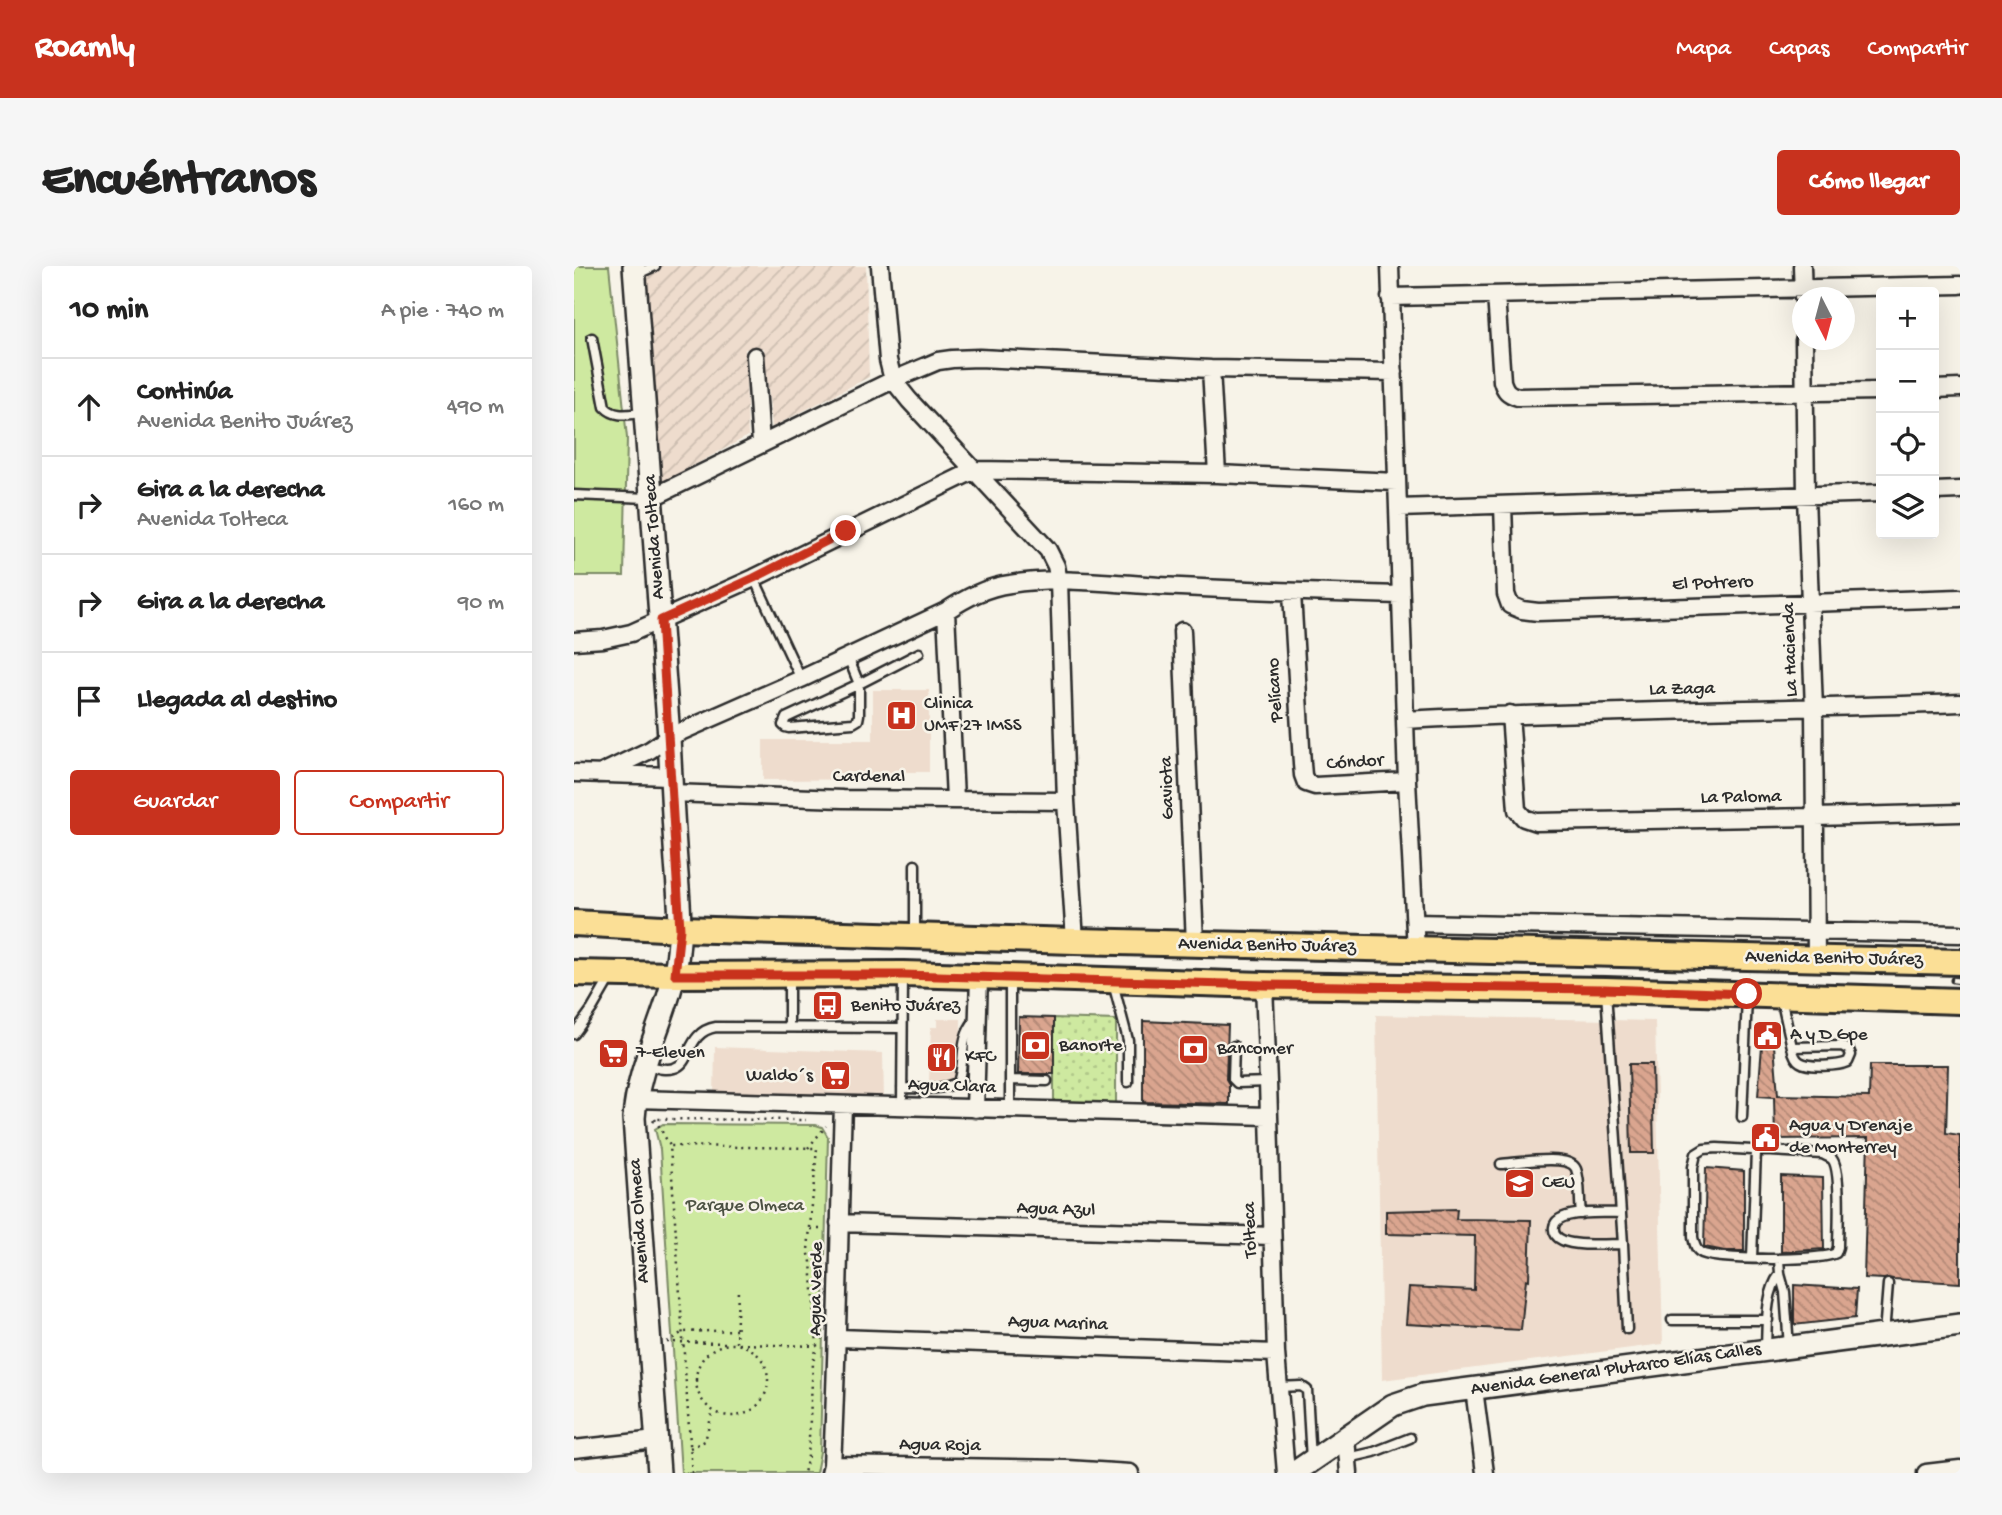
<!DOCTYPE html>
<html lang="es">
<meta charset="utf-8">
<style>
:root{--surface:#fff;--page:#f6f6f6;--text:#222;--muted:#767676;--line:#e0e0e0;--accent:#c8321e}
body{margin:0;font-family:"Gochi Hand",sans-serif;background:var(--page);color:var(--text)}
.controls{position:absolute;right:21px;top:21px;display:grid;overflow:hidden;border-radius:7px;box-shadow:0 7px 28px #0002}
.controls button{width:63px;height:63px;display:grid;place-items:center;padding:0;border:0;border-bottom:2px solid var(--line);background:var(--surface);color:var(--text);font:35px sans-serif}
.compass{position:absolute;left:1218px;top:21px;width:63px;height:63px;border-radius:50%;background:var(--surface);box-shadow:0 7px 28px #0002;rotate:174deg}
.stop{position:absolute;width:21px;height:21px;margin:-16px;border:5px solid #c8321e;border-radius:50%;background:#fff}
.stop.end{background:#c8321e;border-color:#fff;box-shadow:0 2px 7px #0008}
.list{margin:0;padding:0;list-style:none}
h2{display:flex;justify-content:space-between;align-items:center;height:91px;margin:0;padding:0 28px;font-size:30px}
h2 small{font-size:23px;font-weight:400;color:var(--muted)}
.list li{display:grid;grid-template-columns:46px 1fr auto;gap:21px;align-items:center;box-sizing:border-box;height:98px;padding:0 28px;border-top:2px solid var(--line)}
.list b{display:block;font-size:26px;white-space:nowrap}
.list p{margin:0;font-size:23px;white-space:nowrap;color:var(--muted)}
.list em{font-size:23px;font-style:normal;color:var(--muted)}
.actions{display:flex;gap:14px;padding:21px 28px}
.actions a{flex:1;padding:16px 0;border:2px solid var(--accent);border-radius:7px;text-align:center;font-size:24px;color:var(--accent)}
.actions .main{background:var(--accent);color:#fff}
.icon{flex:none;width:38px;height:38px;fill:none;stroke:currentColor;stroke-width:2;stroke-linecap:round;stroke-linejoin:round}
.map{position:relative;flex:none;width:1386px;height:1207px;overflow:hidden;border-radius:7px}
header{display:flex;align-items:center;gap:42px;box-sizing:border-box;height:98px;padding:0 35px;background:var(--accent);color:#fff}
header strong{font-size:33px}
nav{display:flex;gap:38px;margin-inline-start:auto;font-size:24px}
.intro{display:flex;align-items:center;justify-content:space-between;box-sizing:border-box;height:168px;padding:0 42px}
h1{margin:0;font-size:49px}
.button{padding:18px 32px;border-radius:7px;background:var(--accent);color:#fff;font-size:24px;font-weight:700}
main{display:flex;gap:42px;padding:0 42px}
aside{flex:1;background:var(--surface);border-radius:7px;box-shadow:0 7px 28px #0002}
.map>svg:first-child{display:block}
.built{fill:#eedccd}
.industrial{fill:url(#industrial-furrows)}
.grass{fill:url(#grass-dots);stroke:#7c8a66;stroke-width:2}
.green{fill:#cee9a0;stroke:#7c8a66;stroke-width:2}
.building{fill:url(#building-back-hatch);stroke:#2b2b2b;stroke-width:2}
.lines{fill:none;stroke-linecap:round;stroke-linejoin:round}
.lane-casing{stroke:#2b2b2b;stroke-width:13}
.street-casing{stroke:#2b2b2b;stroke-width:21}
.secondary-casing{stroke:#2b2b2b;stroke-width:26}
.primary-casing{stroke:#2b2b2b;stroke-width:30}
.path{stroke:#2b2b2b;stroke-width:2.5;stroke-dasharray:2 5;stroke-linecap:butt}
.lane{stroke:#f7f3e8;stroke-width:8}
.street{stroke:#f7f3e8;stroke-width:16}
.secondary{stroke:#f7f3e8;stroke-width:21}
.primary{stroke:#fbdf96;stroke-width:24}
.rail-casing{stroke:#2b2b2b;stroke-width:7}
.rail{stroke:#f7f3e8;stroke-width:4.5;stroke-dasharray:13;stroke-linecap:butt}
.route{stroke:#c8321e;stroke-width:9}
.labels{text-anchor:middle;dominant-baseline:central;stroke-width:5;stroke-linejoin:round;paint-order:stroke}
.street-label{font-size:19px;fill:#2b2b2b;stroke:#f7f3e8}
.poi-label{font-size:19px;fill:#2b2b2b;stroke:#f7f3e8;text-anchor:start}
.park-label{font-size:19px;fill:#4c5142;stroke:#f7f3e8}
</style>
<header>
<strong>Roamly</strong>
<nav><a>Mapa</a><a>Capas</a><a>Compartir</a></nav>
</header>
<div class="intro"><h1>Encuéntranos</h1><a class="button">Cómo llegar</a></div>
<main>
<aside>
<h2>10 min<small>A pie · 740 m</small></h2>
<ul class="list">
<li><svg class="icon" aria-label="ahead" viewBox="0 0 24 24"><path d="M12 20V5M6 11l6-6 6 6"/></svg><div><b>Continúa</b><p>Avenida Benito Juárez</p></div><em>490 m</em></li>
<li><svg class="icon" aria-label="right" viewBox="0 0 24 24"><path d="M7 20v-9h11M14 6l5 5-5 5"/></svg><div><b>Gira a la derecha</b><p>Avenida Tolteca</p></div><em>160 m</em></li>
<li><svg class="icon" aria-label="right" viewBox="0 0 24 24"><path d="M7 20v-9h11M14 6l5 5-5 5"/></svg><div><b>Gira a la derecha</b></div><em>90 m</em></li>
<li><svg class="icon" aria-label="arrive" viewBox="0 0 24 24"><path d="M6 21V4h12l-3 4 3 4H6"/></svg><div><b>Llegada al destino</b></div></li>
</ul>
<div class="actions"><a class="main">Guardar</a><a>Compartir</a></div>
</aside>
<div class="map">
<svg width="1386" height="1207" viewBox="0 0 1386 1207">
<defs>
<pattern id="industrial-furrows" width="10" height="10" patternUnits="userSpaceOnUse" patternTransform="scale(1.75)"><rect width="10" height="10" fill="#eedccd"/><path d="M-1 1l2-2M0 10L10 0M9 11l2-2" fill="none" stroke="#ccbdb0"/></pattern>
<pattern id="grass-dots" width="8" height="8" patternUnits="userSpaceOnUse" patternTransform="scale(1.75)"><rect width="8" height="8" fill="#cee9a0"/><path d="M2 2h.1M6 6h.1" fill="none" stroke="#b1c88a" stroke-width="1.8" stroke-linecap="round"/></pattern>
<pattern id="building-back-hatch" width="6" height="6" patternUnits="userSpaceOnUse" patternTransform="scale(1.75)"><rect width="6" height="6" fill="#daa58f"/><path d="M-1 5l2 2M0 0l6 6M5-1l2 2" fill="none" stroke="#b18775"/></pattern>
</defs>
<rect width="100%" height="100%" fill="#f7f3e8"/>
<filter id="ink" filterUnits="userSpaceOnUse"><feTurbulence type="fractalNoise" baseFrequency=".0143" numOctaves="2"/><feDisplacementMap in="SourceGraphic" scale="14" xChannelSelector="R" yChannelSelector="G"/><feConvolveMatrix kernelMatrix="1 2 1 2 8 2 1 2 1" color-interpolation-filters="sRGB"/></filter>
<g filter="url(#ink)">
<path class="built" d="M299 424H355V506H331V513L189 514V474H299Z
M802 749 1081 755 1089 1078 808 1114Z
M363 753H387L386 808H381V816H355L357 761H363Z
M141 781 309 787 310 834 140 830Z"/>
<path class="industrial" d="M67 0H292L295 111 198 161 190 82 171 83 174 170 87 217Z"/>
<path class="grass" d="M480 752 542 754V845L480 844Z"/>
<path class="green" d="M0 0H35L53 172 50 310H0Z
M89 858 242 859 248 861 254 871 246 1186 242 1207H107L86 883 81 863Z"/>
<path class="building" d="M445 751 480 752V808H444Z
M569 755 654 759 652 813 655 818V838L569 836Z
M1200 779 1204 829 1295 831 1296 799H1374L1372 867 1386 869V1017L1319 1013 1314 1012 1310 1013 1290 1012 1294 872 1201 873 1200 831 1184 830 1188 780Z
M1055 798H1078L1080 887H1057Z
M1132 902 1170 905V985H1151L1130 981Z
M1207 910 1249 912 1250 983 1207 986Z
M883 943 882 953 957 954 955 1014 952 1013 947 1064 832 1058 835 1021 900 1024 901 970 812 968V945Z
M1220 1019 1283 1023 1281 1052 1220 1059Z"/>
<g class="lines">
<defs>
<path id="lane" d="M61 9 81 0
M18 72 31 141C41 152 55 148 68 147
M0 229 74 232
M180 312 227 413
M274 391 285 418 345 387
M285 418V449L284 454 279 457 215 462 211 461 209 459 212 452Z
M341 666V599
M436 715V814L473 815
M539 717 554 774V816
M1032 726 1049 978 1053 1063
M1207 732 1218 781C1219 786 1221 793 1226 796 1235 802 1265 800 1274 796L1277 789 1275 784 1268 780 1218 781
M215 761V713
M0 768 18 743 36 712
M660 780 659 813 663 817 694 816
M72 799C80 801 91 805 100 802 118 798 112 766 142 761L328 762
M436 814V844
M328 822C347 822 367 825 384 816 392 794 384 774 401 754
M328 840 329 711
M1168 851 1173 731
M1143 882 1248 888C1252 890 1255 891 1258 893 1268 904 1264 965 1264 981L1262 987C1249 995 1137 995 1126 986 1121 983 1120 976 1119 971V901L1122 888 1130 883Z
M927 898C943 897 995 887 1002 903 1007 916 1005 934 1007 948
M1047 947C1033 947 982 943 980 961 979 967 983 972 988 974 1001 981 1034 978 1049 978
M1178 992 1182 885
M1205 993 1206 1008 1211 1026 1215 1081
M1098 1054H1194
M1310 1068 1314 1018
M1192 1083C1193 1060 1191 1027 1206 1008
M705 1121 727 1120 733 1124 737 1194
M774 1192 800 1186 836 1172"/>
<path id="street" d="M306 0 314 94 319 114 335 134 474 284 482 300 485 315 492 535 501 675
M816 0 833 515 842 684
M1228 0 1229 32
M922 29 928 115C931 125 934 128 944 131L1307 125
M816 31 1386 19
M1230 74 1232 230 1240 443 1242 693
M181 90 187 178
M637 103 643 208
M1360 123 1386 122
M1360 225 1386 224
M77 232 319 114 364 95 378 93 405 92 637 103 820 106
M929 239 932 328 936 339 948 344 964 346 1386 332
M824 242 1307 227
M718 327 728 498 729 509 732 517 741 520 833 515
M372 345 381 533
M608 365 621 678
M0 375 29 373 57 367 180 312 401 204 643 208 823 216
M936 448 943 544 950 552 962 556 1242 551 1386 547
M831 454C1016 444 1201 444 1386 437
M0 507 97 510
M26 508 76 484 95 471 227 413 372 345C392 332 412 321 436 318 484 310 536 317 585 320 666 324 746 327 826 329
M97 527 269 533 492 535
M841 657 1386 668
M690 719 694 816 702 1087 712 1207
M61 833 694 850
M401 843 405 710
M265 957 698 970
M264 1072 702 1087
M900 1123 911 1207
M772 1172 775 1207
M0 1183 82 1174
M258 1199 493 1203 556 1207
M256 1207 258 1199C264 1079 265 959 269 839
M1352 1207 1386 1203"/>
<path id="secondary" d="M60 0 95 471C97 513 99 554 102 595 104 625 108 656 104 686 98 743 64 794 60 852L85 1207
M720 1207 819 1139 849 1129 1386 1059"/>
<path id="primary" d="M0 657 106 663 501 675 1386 696
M0 707 101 709 329 708 436 711 690 719 1032 724 1386 735"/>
</defs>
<use href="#lane" class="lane-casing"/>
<use href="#street" class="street-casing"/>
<use href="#secondary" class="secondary-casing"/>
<use href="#primary" class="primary-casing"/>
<path class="path" d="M81 853 96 880
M79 856 81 853 232 854
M234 882 252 860
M237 963H251
M93 1076 152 1077
M93 1076 109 1066 163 1064
M162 1077 164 1024
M165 1078 243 1080
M122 1114a36 36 0 1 1 72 0a36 36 0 1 1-72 0Z
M116 1182 131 1175 139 1144
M118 1207 96 880 243 882 234 984 237 996 243 1080 239 1097 234 1190 230 1207"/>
<use href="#lane" class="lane"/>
<use href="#street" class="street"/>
<use href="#secondary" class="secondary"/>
<use href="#primary" class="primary"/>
<defs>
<path id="rail" d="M1379 714 1386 715"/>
</defs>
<use href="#rail" class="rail-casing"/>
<use href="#rail" class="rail"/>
</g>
</g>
<g class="lines" filter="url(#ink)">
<path class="route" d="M272 265 180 312 87 354 106 663 101 709H329L690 719 1031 723 1173 728"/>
</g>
<defs>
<symbol id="hospital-square" viewBox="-11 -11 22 22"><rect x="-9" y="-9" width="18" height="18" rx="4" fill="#c8321e" stroke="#f7f3e8"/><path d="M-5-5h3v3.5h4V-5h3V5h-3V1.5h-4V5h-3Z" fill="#fff"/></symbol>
<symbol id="bus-square" viewBox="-11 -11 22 22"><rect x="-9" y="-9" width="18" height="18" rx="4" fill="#c8321e" stroke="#f7f3e8"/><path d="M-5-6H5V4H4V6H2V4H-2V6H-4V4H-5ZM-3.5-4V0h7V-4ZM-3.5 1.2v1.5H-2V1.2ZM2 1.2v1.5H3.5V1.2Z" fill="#fff"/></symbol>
<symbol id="civic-square" viewBox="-11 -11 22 22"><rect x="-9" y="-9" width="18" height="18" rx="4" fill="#c8321e" stroke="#f7f3e8"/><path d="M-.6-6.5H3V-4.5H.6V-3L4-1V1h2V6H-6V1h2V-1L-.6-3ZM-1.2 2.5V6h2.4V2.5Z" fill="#fff"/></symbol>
<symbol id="bank-square" viewBox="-11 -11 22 22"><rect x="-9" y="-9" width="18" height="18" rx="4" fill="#c8321e" stroke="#f7f3e8"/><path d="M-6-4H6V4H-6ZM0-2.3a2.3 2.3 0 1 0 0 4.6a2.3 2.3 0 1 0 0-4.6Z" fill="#fff"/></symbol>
<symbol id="supermarket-square" viewBox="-11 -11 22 22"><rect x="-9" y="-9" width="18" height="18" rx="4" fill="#c8321e" stroke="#f7f3e8"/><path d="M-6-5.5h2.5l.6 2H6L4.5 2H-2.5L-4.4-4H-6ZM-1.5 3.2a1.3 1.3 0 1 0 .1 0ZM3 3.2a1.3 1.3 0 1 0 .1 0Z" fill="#fff"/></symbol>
<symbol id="restaurant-square" viewBox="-11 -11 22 22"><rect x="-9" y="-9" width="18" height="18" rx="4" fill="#c8321e" stroke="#f7f3e8"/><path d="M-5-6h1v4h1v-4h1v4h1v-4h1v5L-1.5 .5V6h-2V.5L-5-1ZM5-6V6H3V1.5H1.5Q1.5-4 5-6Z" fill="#fff"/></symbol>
<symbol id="school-square" viewBox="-11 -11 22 22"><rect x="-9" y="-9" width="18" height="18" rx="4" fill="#c8321e" stroke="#f7f3e8"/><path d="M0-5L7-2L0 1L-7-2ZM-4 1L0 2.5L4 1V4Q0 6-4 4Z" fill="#fff"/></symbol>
</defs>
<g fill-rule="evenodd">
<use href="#hospital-square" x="310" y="432" width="35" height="35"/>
<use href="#bus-square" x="236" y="722" width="35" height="35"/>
<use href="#civic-square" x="1176" y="752" width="35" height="35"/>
<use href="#bank-square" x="444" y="762" width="35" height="35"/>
<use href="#bank-square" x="602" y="766" width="35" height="35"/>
<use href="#supermarket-square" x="22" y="770" width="35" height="35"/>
<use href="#restaurant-square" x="350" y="774" width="35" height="35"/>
<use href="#supermarket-square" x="244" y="792" width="35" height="35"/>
<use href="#civic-square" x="1174" y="854" width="35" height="35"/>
<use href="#school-square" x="928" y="900" width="35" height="35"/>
</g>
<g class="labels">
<g class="street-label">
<text transform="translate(81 271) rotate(-94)">Avenida Tolteca</text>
<text transform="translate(1139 318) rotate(-2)">El Potrero</text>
<text transform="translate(1217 384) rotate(-92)">La Hacienda</text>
<text transform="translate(702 424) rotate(-93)">Pelícano</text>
<text transform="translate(1108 424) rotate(-1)">La Zaga</text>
<text transform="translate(781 497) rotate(-4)">Cóndor</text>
<text x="295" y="511">Cardenal</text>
<text transform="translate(594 522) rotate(-92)">Gaviota</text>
<text transform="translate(1167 532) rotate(-1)">La Paloma</text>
<text transform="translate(693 680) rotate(1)">Avenida Benito Juárez</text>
<text transform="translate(1260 693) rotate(1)">Avenida Benito Juárez</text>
<text transform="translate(378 821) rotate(2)">Agua Clara</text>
<text transform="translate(482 944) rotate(2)">Agua Azul</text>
<text transform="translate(66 955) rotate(-94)">Avenida Olmeca</text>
<text transform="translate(677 964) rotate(-92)">Tolteca</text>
<text transform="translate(243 1023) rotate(-89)">Agua Verde</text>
<text transform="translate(484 1058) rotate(2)">Agua Marina</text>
<text transform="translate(1042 1104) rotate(-8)">Avenida General Plutarco Elías Calles</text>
<text transform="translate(366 1180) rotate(1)">Agua Roja</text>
</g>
<g class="poi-label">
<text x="350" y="438">Clinica<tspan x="350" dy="22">UMF 27 IMSS</tspan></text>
<text x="277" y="740">Benito Juárez</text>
<text x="1216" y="769">A y D Gpe</text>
<text x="485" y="780">Banorte</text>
<text x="643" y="783">Bancomer</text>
<text x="62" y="787">7-Eleven</text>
<text x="391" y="791">KFC</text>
<text x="239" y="810" text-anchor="end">Waldo´s</text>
<text x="1215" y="860">Agua y Drenaje<tspan x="1215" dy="22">de Monterrey</tspan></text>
<text x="968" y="917">CEU</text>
</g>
<g class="park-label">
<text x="171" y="940">Parque Olmeca</text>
</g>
</g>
</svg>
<div class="controls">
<button>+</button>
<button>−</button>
<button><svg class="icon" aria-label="locate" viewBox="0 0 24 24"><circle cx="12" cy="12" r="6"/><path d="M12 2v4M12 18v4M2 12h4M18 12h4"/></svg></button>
<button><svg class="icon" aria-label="layers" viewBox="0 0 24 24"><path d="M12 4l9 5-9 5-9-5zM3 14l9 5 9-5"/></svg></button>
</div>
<svg class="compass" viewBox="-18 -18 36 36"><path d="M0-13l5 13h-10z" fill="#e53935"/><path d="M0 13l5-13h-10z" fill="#767676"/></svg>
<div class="stop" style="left:1173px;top:728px"></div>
<div class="stop end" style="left:272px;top:265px"></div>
</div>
</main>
